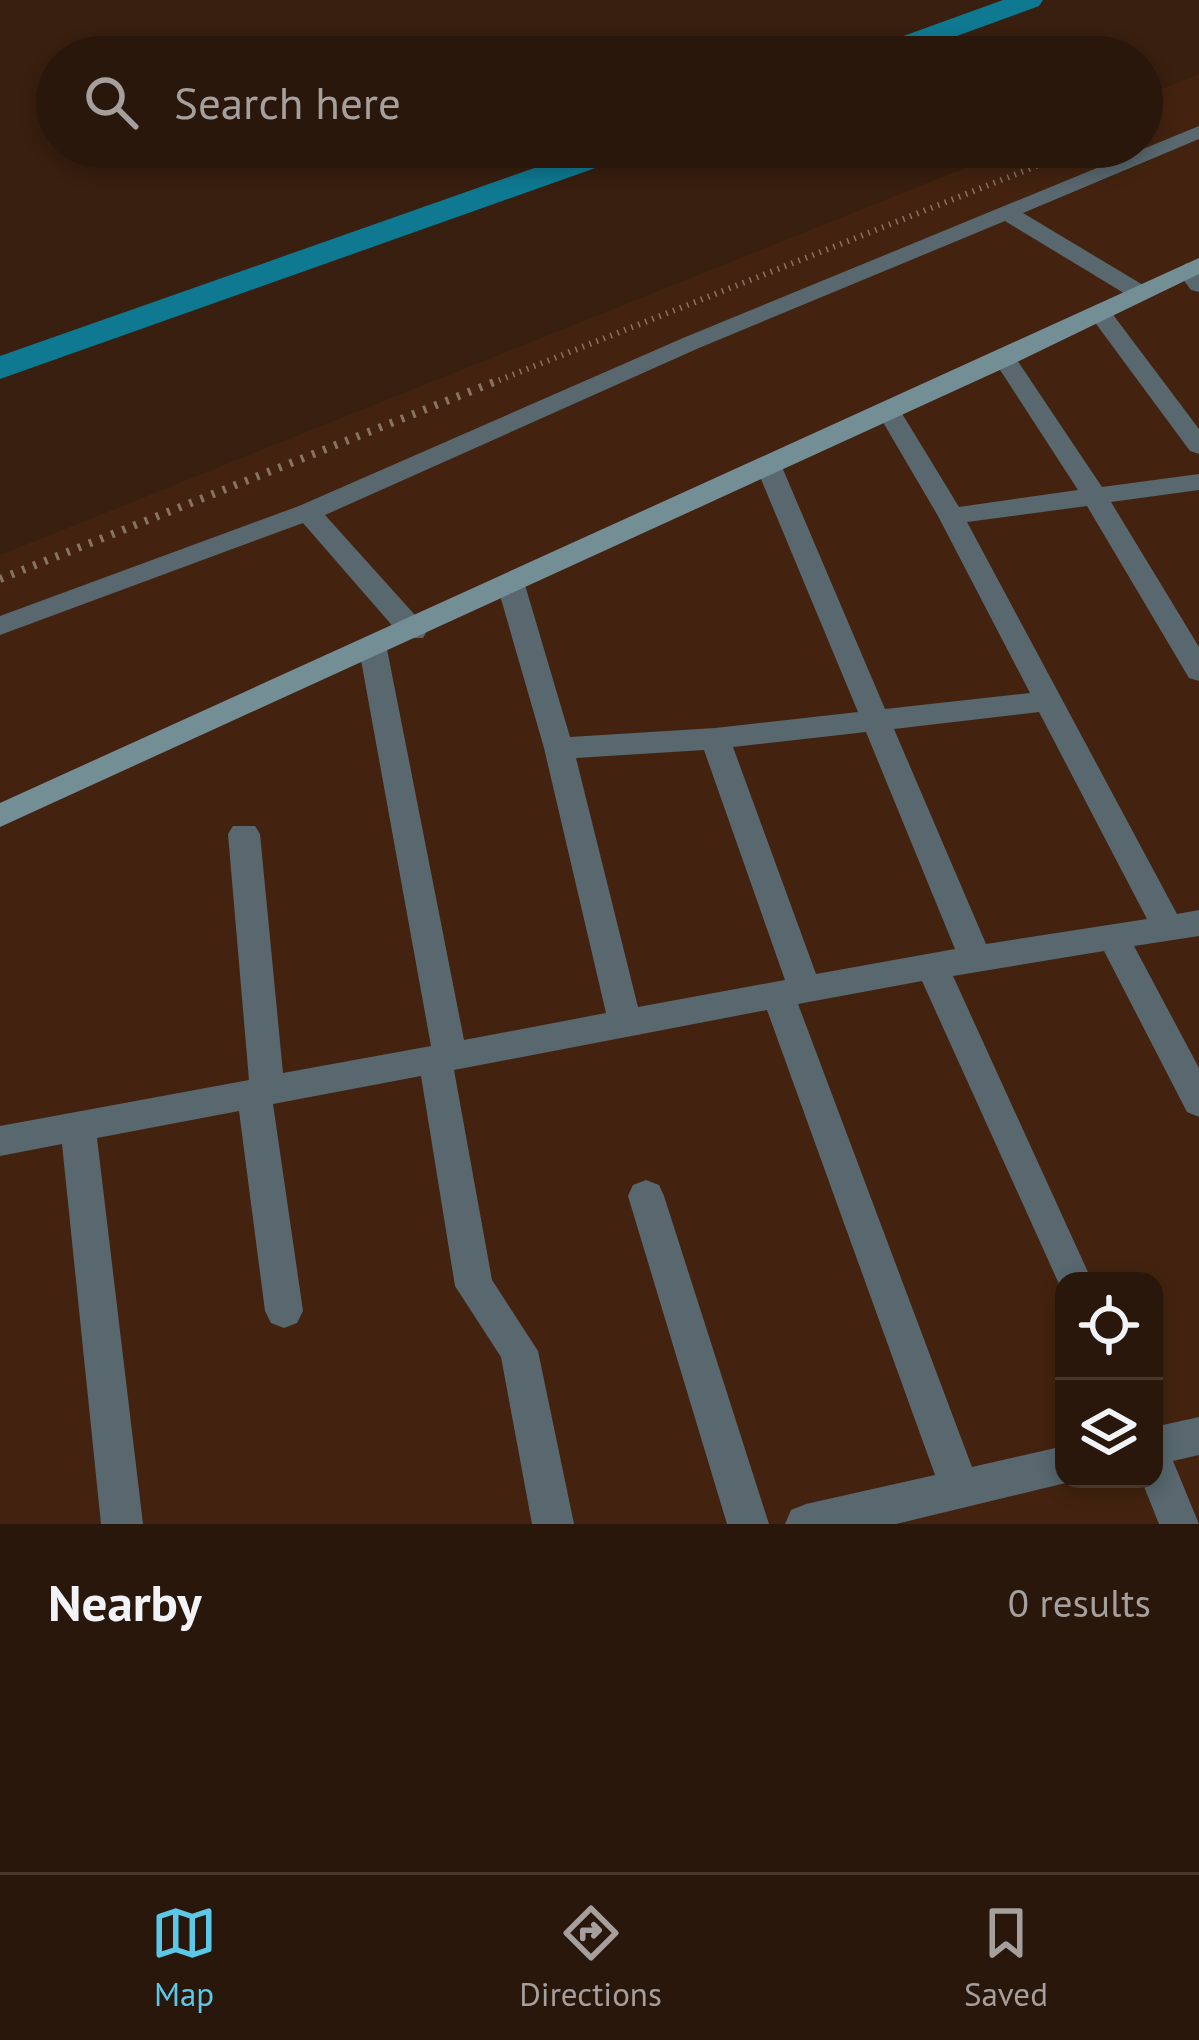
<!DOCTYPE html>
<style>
:root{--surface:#2a170b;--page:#322014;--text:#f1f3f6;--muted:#a59f9d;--line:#46362c;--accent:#5bc8e7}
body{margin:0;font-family:"PT Sans",sans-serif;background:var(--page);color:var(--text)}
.controls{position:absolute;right:36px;bottom:36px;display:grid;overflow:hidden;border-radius:24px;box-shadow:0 6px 18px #0003}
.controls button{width:108px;height:108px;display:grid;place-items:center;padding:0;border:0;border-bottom:3px solid var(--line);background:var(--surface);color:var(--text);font:60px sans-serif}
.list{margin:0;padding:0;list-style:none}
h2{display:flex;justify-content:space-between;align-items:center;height:156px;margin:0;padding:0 48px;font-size:51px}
h2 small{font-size:39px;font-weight:400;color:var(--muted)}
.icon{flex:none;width:66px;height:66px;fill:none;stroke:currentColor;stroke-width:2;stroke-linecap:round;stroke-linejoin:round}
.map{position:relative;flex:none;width:1199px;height:1524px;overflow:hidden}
.search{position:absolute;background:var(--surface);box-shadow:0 6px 18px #0003;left:36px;right:36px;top:36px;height:132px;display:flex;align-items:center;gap:30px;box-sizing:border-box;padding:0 42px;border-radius:66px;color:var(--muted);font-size:45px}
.sheet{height:348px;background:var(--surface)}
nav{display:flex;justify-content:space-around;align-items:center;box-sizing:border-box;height:168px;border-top:3px solid var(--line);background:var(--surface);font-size:33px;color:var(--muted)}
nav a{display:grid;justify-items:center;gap:6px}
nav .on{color:var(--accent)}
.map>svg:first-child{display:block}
.built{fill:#43230f;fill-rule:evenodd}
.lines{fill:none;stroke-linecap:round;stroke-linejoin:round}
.canal{fill:#0f7992;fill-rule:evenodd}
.path-far1{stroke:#897365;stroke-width:6;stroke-dasharray:1.5 6;stroke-linecap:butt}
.path{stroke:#897365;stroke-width:8;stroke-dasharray:3 9;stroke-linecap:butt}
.minor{fill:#58686e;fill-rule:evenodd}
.secondary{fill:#748e96;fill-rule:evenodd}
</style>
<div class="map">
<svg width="1199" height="1524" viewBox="0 0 1199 1524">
<rect width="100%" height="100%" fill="#381f0f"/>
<path class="built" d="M1199 74V1524H0V555L1017 147H1142V97ZM1064 1281H1154V1479H1064Z"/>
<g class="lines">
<path class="canal" d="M1003 0H1043L1039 6 899 57H857L862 51Z
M594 147H640L635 154 0 379V356Z"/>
<path class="path-far1" d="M492 383 1069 153"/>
<path class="path" d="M0 579 499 380"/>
<path class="minor" d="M1199 126V139L1023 213 1148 288V298H1132L1005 221 699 348 325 515 423 624 427 631 423 638H403L303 523 0 635V616L299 506 683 338Z
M1187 263 1199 270V292L1191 290 1176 270Z
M1100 306 1108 308 1199 429V454L1190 451 1088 313Z
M1005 352 1013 354 1102 487 1199 474V490L1111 502 1199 647V681L1189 678 1087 506 967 522 1177 914 1199 910V936L1134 946 1199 1068V1117L1187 1112 1104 951 953 976 1092 1281H1064V1295L922 981 798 1004 972 1467 1064 1446V1479L1078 1480 896 1524H785L791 1510 806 1504 935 1475 767 1010 454 1070 492 1280 538 1351 574 1524H532L501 1357 455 1286 421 1076 273 1104 303 1311 297 1323 284 1328 271 1323 265 1311 239 1111 97 1138 143 1524H101L62 1144 0 1156V1126L249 1080 228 834 233 826H255L260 834 283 1073 431 1046 359 649 363 642 373 639 387 649 464 1040 606 1013 544 748 497 585 511 576 525 585 570 737 715 728 858 712 756 467 769 459 782 467 885 709 1030 693 938 516 877 412 889 405 898 407 959 507 1078 490 993 359ZM1039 712 1147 919 986 944 894 729ZM866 732 955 949 816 974 733 747ZM704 750 785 980 638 1007 576 758Z
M646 1180 659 1185 664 1196 769 1524H727L628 1196 633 1185Z
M1199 1417V1455L1173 1461 1199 1524H1159L1141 1479H1154V1427Z"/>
<path class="secondary" d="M1199 258V274L1013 364 0 827V803Z"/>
</g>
</svg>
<div class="controls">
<button><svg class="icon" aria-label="locate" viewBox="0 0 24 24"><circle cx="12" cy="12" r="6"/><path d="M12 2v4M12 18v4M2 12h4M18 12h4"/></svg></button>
<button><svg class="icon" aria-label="layers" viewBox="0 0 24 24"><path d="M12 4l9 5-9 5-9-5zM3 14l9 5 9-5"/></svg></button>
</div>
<div class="search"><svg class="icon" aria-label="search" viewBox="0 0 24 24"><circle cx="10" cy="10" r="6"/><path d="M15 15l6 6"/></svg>Search here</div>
</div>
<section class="sheet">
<h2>Nearby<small>0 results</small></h2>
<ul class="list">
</ul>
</section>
<nav>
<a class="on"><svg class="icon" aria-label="map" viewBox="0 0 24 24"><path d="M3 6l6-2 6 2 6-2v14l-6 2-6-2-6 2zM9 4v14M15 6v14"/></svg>Map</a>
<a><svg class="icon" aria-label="directions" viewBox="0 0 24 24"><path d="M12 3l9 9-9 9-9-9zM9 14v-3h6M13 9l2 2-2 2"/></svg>Directions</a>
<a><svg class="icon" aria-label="saved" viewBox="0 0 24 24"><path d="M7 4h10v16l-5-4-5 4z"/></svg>Saved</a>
</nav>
